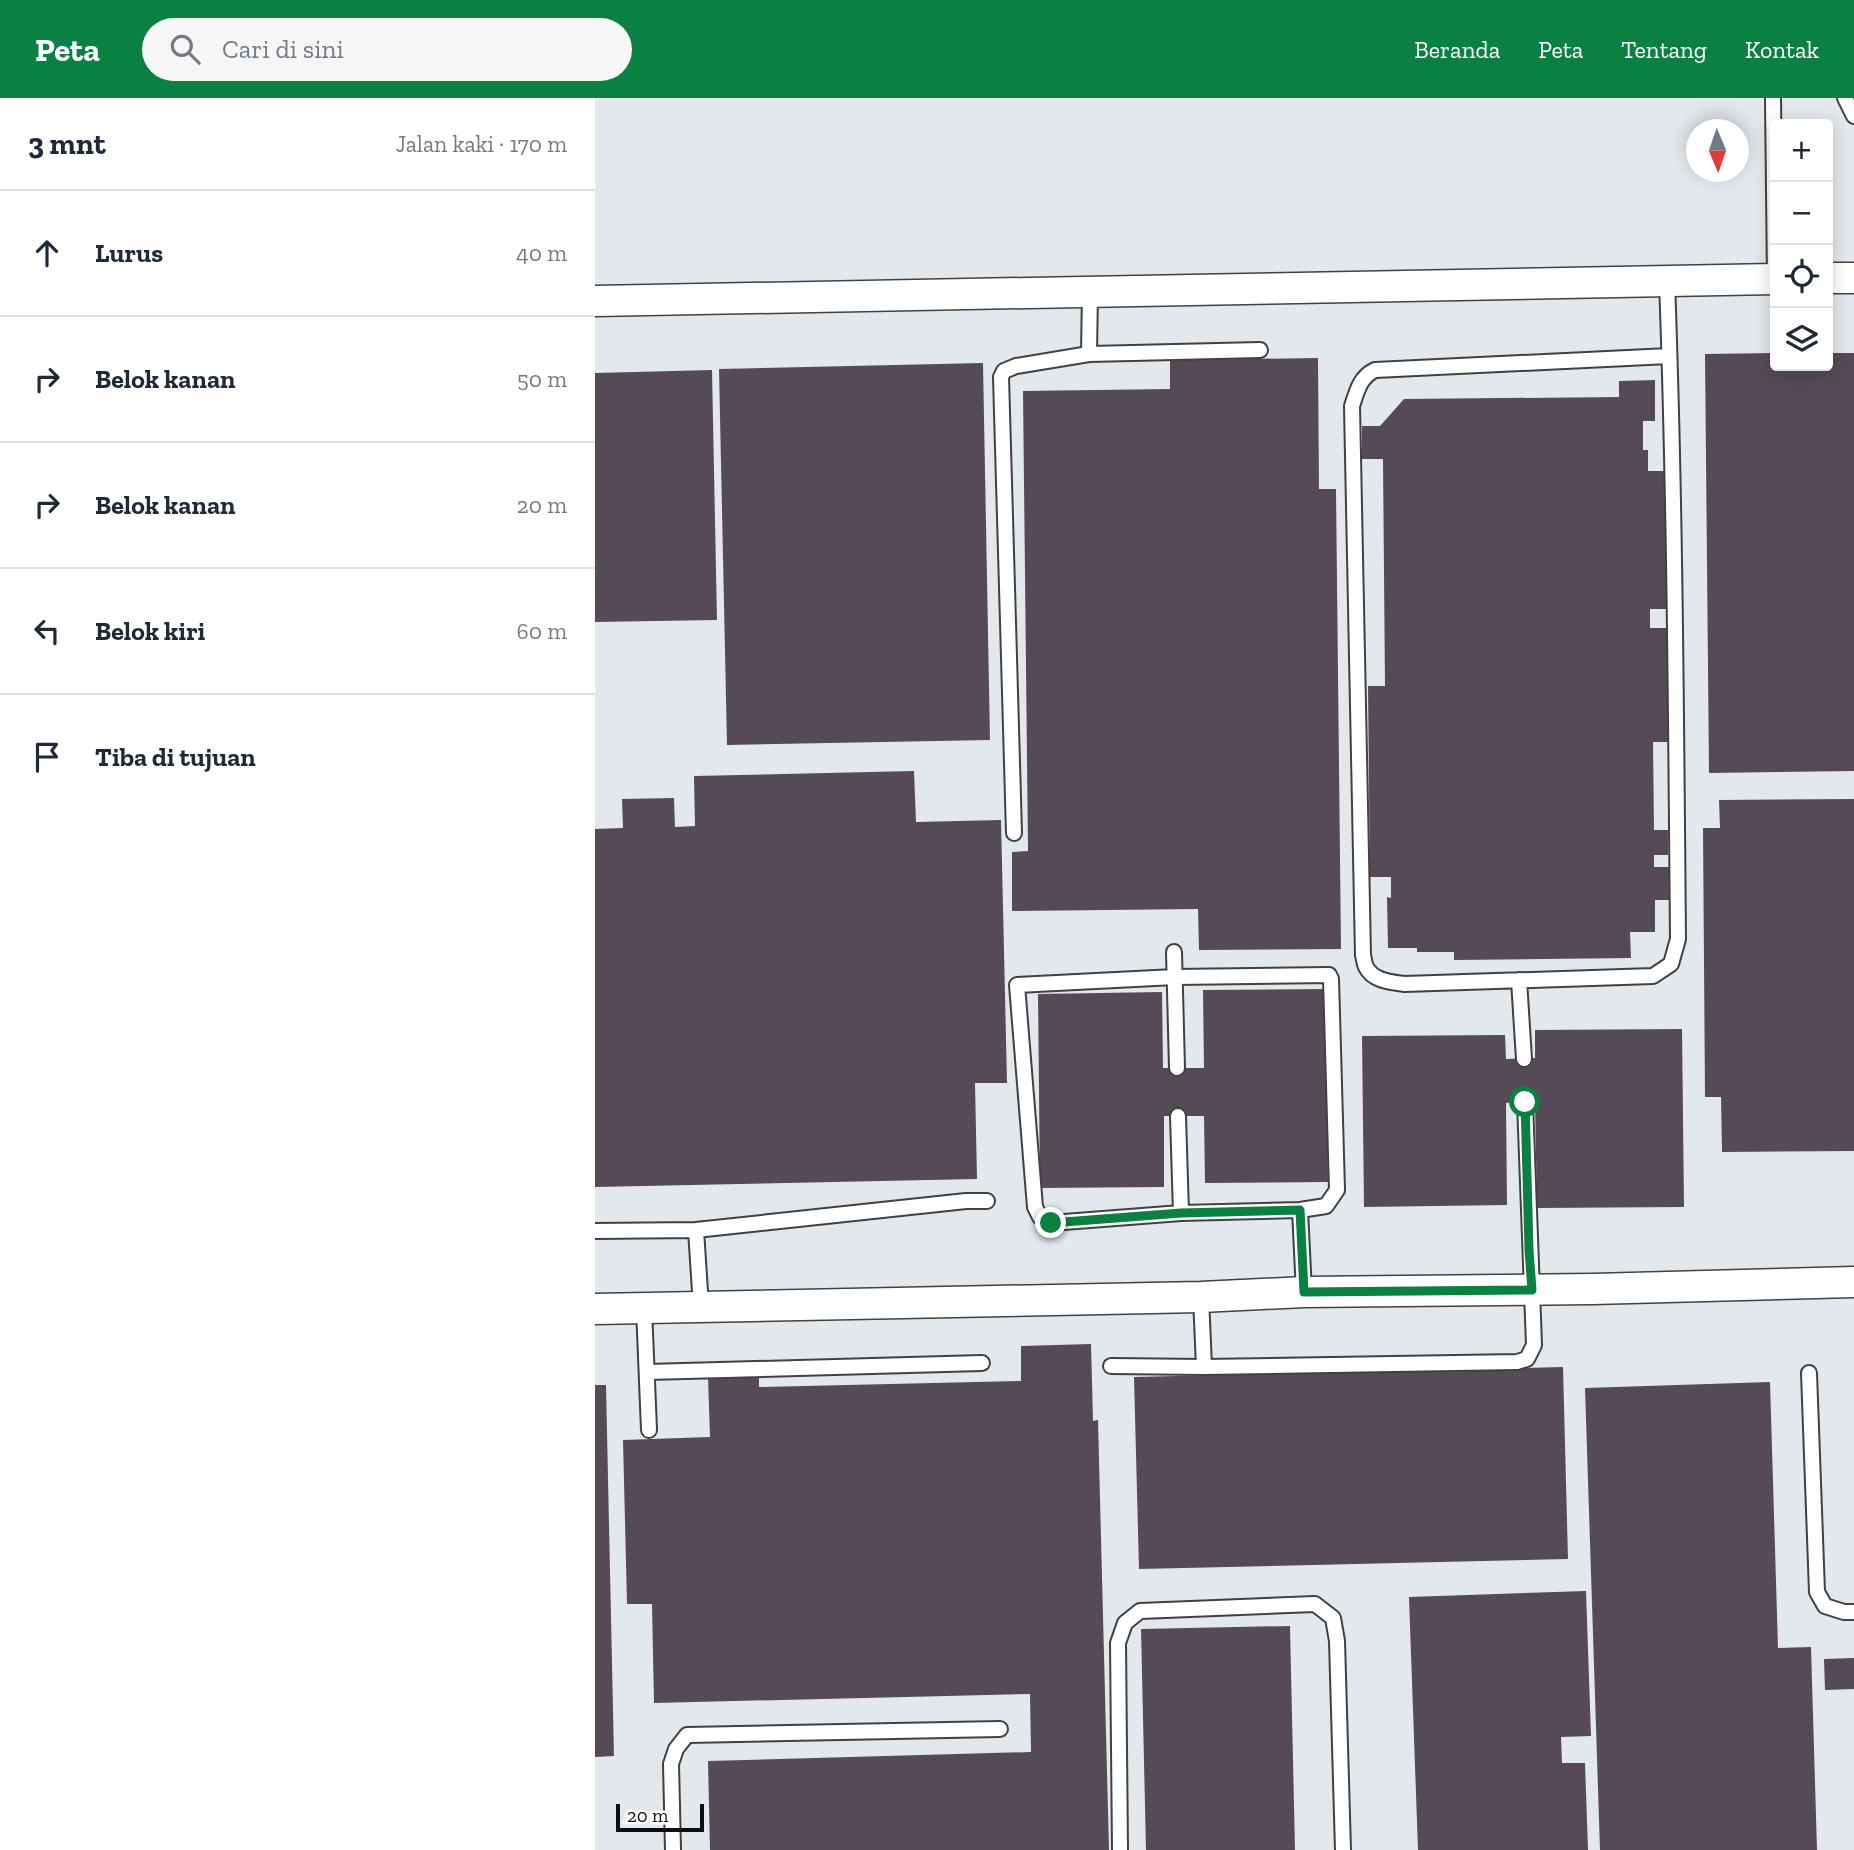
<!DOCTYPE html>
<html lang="id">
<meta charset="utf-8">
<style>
:root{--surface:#fff;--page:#f6f6f7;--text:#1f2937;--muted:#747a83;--line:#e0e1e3;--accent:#0b8043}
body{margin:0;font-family:"Zilla Slab",serif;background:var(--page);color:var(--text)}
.controls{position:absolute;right:21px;top:21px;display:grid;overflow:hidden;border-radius:7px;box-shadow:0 4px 18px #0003}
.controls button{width:63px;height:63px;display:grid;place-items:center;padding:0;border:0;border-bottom:2px solid var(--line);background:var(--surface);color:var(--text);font:35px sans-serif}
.compass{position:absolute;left:1091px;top:21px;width:63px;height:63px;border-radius:50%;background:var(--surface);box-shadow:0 4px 18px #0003;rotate:178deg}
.scale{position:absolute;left:21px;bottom:18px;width:88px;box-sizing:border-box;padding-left:7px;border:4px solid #0e0e0e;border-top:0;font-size:19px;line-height:24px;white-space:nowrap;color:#0e0e0e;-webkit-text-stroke:5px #fff;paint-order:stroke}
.stop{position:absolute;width:21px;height:21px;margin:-16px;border:5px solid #0b8043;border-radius:50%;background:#fff}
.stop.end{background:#0b8043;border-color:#fff;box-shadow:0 2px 7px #0008}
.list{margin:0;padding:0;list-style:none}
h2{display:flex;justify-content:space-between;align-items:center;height:91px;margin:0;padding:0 28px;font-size:30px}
h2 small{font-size:23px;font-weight:400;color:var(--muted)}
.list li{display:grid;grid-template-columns:46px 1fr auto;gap:21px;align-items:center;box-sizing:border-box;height:126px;padding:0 28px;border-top:2px solid var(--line)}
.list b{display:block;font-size:26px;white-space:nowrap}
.list em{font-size:23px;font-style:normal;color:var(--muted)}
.icon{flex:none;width:38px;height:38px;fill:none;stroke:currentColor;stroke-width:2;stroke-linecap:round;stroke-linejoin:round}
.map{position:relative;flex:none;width:1259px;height:1752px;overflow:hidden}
header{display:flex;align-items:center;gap:42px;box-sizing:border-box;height:98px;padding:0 35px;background:var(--accent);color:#fff}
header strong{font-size:33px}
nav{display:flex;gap:38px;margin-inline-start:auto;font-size:24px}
.search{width:490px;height:63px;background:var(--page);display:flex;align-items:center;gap:18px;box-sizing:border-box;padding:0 24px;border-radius:38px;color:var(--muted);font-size:26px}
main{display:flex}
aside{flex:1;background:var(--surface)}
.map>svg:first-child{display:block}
.industrial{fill:#e3e8ec;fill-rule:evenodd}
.building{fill:#554b56}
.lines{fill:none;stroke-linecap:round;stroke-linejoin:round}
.service-casing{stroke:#414141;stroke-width:18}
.minor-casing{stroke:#414141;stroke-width:33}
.service{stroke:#fff;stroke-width:14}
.minor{stroke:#fff;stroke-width:30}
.route{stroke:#0b8043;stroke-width:9}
</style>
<header>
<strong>Peta</strong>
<div class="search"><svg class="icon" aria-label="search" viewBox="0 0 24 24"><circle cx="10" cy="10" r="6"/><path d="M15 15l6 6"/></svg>Cari di sini</div>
<nav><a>Beranda</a><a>Peta</a><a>Tentang</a><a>Kontak</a></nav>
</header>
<main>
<aside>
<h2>3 mnt<small>Jalan kaki · 170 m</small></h2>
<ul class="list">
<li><svg class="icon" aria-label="ahead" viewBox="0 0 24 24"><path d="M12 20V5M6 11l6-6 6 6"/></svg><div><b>Lurus</b></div><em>40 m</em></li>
<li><svg class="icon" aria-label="right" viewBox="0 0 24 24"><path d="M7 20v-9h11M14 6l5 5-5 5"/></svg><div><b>Belok kanan</b></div><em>50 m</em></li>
<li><svg class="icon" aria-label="right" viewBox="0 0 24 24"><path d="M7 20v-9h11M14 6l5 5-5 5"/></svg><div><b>Belok kanan</b></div><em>20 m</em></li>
<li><svg class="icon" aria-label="left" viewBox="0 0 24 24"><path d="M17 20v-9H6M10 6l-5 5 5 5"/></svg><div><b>Belok kiri</b></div><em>60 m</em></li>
<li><svg class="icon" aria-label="arrive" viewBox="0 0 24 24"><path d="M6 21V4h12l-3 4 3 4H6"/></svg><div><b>Tiba di tujuan</b></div></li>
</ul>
</aside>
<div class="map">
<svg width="1259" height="1752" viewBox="0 0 1259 1752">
<rect width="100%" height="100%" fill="#fef1fa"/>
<path class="industrial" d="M0 0H1259V1752H0ZM1180 26H1233V268H1180ZM1101 32H1143V74H1101Z"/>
<path class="building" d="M1180 255V268H1233V255H1259V673L1114 675 1110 256Z
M723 260 724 391H741L746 851 604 852 603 811 417 813V754L433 753 428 293 575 291V262Z
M388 265 395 642 132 647 124 271Z
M117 272 122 522 0 524V275Z
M1060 282V323H1048V352H1053V373H1072L1074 511H1055V530H1073L1075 644H1058L1059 732H1073V757H1059V769H1078L1079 802H1060V834H1035L1036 860 859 862V854H822V850H793L792 799 796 800V779H775L773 588H790L788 361H767V328H785L809 301 1024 299V283Z
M319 673 321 724 406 722 412 985H380L382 1081 0 1089V731L28 730 27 701 79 700 80 729 100 728 99 678Z
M1259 701V1053L1127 1054 1126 999H1110L1108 730H1125L1124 702Z
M731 891 733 1084 610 1085 609 1018H569V1089L445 1090 443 896 567 894 568 970H609L608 892Z
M1087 931 1089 1109 942 1110 940 1003 911 1005 912 1107 769 1109 767 938 910 937 911 961 940 960V932Z
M496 1246 498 1323 503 1322 514 1752H115L113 1663 436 1654 435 1596 59 1605 57 1506H32L28 1342 115 1339 113 1279 164 1278V1289L426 1283V1248Z
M968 1269 973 1461 544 1471 539 1279Z
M1175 1284 1183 1550 1216 1549 1222 1752H1005L990 1290Z
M0 1287H11L19 1658 0 1659Z
M991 1493 996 1638 966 1639 967 1665H990L993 1752H823L814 1499Z
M695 1528 700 1752H551L546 1531Z
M1259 1560V1591L1230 1592 1229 1561Z"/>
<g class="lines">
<defs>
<path id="service" d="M1178 0 1180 181
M1250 0 1259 18
M1072 183C1080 403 1081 622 1083 841L1076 866 1058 878 809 886C796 884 778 883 771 869 769 865 769 861 768 857L757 308C762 293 765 279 780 272L1074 258
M494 256 495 194
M419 735 406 279 409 273 421 268 494 256 665 252
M579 854 582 970
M924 882 929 961
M583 1018 586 1115
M705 1112 586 1115 456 1125 445 1119 440 1109 422 887 580 879 734 877 736 881 742 1092 731 1108 705 1112 709 1194
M101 1132 106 1209
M0 1133 101 1132 371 1103H392
M606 1199 609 1269
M49 1210 54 1332
M516 1268 609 1269 922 1264 932 1261 939 1247 930 1004
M53 1274 387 1265
M1214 1275 1222 1494 1230 1508 1249 1514H1259
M78 1752 76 1666 81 1651 92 1637 405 1631
M525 1752 523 1545 530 1525 545 1513 720 1506 738 1520 742 1543 748 1752"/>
<path id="minor" d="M1233 180H1259
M0 203 1180 181
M0 1211 606 1199 709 1194 998 1191 1259 1184"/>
</defs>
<use href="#service" class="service-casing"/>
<use href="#minor" class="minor-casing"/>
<use href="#service" class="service"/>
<use href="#minor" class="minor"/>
</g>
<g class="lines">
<path class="route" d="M456 1125 586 1115 705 1112 709 1194 937 1192 934 1152 930 1004"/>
</g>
</svg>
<div class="controls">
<button>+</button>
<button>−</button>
<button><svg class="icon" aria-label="locate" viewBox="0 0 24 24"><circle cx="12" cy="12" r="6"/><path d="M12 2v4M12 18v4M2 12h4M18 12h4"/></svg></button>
<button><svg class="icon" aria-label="layers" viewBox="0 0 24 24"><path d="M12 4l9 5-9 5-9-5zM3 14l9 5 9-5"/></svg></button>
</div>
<svg class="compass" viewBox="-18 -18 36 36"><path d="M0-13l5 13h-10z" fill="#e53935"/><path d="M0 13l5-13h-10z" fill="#747a83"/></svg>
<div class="scale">20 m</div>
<div class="stop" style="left:930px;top:1004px"></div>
<div class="stop end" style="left:456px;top:1125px"></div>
</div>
</main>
